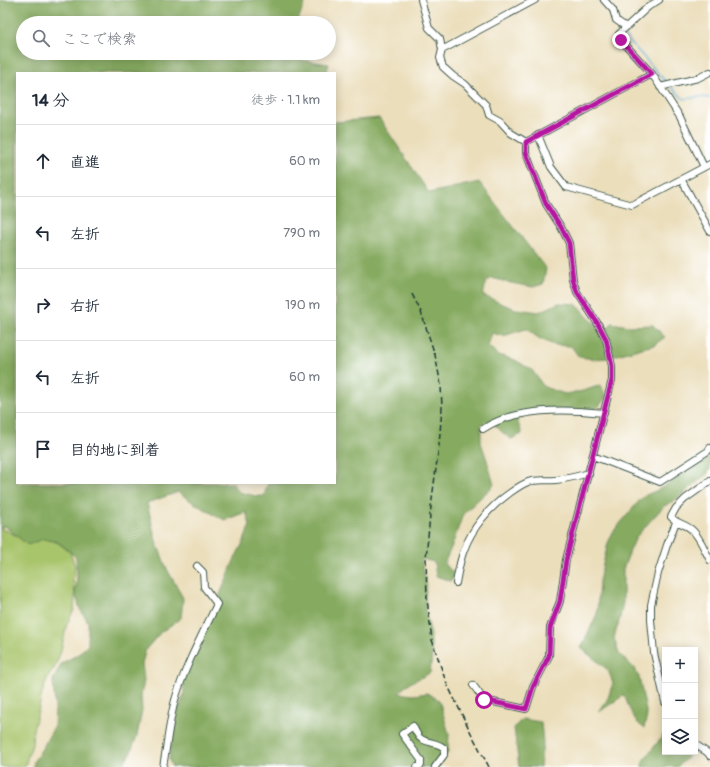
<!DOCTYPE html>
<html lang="ja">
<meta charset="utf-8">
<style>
:root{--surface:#fff;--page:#f2f2f3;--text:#1f2937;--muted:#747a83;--line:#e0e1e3}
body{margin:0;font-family:Pangolin,"Klee One",sans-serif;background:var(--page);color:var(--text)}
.controls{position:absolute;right:12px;bottom:12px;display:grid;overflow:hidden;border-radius:0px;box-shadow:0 2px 10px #0003}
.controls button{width:36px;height:36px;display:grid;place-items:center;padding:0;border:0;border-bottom:1px solid var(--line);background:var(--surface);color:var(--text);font:20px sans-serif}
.stop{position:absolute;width:12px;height:12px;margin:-9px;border:3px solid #b5179e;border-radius:50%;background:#fff}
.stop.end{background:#b5179e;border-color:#fff;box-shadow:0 1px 4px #0008}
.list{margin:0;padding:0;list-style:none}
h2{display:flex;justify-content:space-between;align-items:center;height:52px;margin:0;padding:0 16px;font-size:17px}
h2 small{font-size:13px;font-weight:400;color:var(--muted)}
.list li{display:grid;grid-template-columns:26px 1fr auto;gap:12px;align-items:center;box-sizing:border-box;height:72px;padding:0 16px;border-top:1px solid var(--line)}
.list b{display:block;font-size:15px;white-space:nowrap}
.list em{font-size:13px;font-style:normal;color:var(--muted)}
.icon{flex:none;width:22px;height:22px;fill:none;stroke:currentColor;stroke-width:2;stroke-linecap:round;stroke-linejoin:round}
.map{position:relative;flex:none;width:710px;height:767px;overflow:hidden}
.search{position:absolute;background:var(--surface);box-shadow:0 2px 10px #0003;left:16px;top:16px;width:320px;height:44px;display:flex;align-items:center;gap:10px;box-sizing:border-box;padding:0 14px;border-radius:22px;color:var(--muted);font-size:15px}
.panel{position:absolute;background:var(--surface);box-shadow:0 2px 10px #0003;left:16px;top:72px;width:320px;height:412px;border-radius:0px}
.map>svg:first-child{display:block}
.green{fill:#a9c56c;stroke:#648150}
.forest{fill:#86aa60;stroke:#52744a}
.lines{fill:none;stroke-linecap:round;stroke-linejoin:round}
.stream{stroke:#5babd5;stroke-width:1.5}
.minor-casing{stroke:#3e5548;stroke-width:8}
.minor{stroke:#fff;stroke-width:6}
.rail{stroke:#1f3d34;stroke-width:1.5;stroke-dasharray:6 3;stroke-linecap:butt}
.route{stroke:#b5179e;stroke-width:5}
</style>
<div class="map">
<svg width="710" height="767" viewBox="0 0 710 767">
<rect width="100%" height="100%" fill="#fff"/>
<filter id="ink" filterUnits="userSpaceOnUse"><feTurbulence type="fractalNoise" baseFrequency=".025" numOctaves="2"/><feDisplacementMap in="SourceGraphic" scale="8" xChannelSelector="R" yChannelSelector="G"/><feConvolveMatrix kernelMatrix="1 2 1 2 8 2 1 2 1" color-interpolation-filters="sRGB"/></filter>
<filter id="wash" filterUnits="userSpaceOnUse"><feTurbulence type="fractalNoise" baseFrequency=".012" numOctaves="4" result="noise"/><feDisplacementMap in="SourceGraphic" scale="16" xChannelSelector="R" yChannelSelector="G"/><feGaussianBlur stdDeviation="0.9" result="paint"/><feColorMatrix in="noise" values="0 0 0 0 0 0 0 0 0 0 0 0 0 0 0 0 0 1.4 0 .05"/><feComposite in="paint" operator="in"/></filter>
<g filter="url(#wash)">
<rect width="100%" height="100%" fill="#ebdebb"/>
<path class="green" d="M0 528 15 535 44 536 58 543 70 552 75 566 73 581 75 595 74 610 67 624 60 654 55 667 47 679 42 693 39 708 33 730 32 745 27 759 25 767H0Z"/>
<path class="forest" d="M0 0H306L297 23H23V53H300L301 60 329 64 326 73H17V483H234L233 485 239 492 256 496H264L268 483H335V122L379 118 429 193 479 182 546 269 543 284 533 287 511 283 492 278 486 282 483 296 492 299 500 303 516 309 539 312 559 303 576 304 590 319 605 332 612 323 628 326 653 325 665 337 654 345 631 351 607 358 594 359 579 357 571 346 554 345 540 339 526 329 503 336 492 333 488 346 498 355 515 360 532 370 544 387 565 394 583 391 601 385 606 397 600 405 589 415 532 412 517 420 522 434 511 439 502 432 490 420 481 425V443L487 460 494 485 463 514 453 543 444 564 455 574 451 581 436 576 434 562 421 559 426 583 425 611 430 631 432 655 430 673 408 684 398 693 413 695 427 693 439 700 449 734 448 752 439 767H172L169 760 172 739 177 714 184 694 182 672 210 619 235 558 244 541 250 525 246 512 225 520C208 512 193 503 178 492L147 503 156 541 167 569 183 598 181 618 161 632 146 649 142 663 144 681 141 696 142 710 137 736 130 754 121 767H33L34 761 43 747 54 727 55 706 53 680 62 663 77 655 88 645V622L80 609 75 593 77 577 76 557 58 542 43 539 28 545 4 526 0 528Z
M710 455V469L707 474 674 501 664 506 652 519 636 537 630 551 623 569V602L620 618 614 638 619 654 633 667 639 677 647 716 644 728C633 722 629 706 624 695L599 712 608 698 613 683 608 670 581 648 597 614 599 581 608 543 613 532 639 501 646 495 658 490 679 477 704 461Z
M522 719 541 722 543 743 540 767H519L514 728Z
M665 733V752H689V756L677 767H642L643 761Z"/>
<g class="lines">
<path class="stream" d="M599 0 612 13
M614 21 615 24 620 31
M623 34 667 83
M671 87 684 99 699 97 710 98"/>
</g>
</g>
<g filter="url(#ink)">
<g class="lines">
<defs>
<path id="minor" d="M421 0 429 28 440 39 442 50 440 58 443 67 453 76 465 84 486 105 489 115 500 121 511 133 526 142
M604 0 613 10 616 20 626 27
M659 0 648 7 624 29 619 34 621 40 652 74 680 117 704 167
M442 50 535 0
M660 87 698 78 710 72
M538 135 551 167 566 187 632 205 710 164
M526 142 652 74
M681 179 710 231
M483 429C516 407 566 409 604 413
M593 456 660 482 708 451 710 448
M710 481 685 499 676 508 671 517C678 524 685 524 691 529 699 535 705 551 710 560
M456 583C458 572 460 560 464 550 472 528 489 508 507 495 514 490 520 485 528 482 537 479 546 481 556 480 567 479 578 476 589 473
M473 685 484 700 526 709 533 687 549 656 550 628 560 601 566 560 612 380V366L606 339 598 324 577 292 573 280 569 243 561 227 546 204 526 153V142
M665 702 654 653 651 620V605L658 573 667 545 676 522
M695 744 708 753 710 756
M163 767C167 745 169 722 175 700 185 666 202 635 217 604L204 587 203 572 197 566
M417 767 421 765V760L402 734 413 726C415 730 417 735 420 738 426 743 437 742 444 748V755L435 767"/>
</defs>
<use href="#minor" class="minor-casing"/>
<use href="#minor" class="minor"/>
<path class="rail" d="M412 294 421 312 435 355 441 385 442 408 439 445 430 515 426 558 427 599 432 640 446 682 472 735 489 767"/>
</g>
</g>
<g class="lines" filter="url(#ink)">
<path class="route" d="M484 700 526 709 533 687 549 656 550 628 560 601 566 560 612 380V366L606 339 598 324 577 292 573 280 569 243 561 227 546 204 526 153V142L652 74 621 40"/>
</g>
</svg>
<div class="controls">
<button>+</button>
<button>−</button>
<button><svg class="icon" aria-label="layers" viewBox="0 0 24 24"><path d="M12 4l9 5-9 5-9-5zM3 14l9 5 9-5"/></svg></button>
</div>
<div class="stop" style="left:484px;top:700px"></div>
<div class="stop end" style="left:621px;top:40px"></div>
<div class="search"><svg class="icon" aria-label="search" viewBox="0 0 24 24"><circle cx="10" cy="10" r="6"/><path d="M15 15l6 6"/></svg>ここで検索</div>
<section class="panel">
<h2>14 分<small>徒歩 · 1.1 km</small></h2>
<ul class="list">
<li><svg class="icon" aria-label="ahead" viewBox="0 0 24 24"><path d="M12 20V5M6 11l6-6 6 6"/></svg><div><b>直進</b></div><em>60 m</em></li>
<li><svg class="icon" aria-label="left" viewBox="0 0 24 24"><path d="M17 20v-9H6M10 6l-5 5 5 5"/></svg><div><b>左折</b></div><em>790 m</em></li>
<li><svg class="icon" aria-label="right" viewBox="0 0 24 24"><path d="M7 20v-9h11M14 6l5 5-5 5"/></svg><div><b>右折</b></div><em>190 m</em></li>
<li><svg class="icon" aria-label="left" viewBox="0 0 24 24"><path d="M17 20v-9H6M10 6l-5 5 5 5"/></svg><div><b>左折</b></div><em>60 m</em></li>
<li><svg class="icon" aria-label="arrive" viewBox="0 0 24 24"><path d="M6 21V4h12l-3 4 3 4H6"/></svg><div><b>目的地に到着</b></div></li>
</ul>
</section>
</div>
